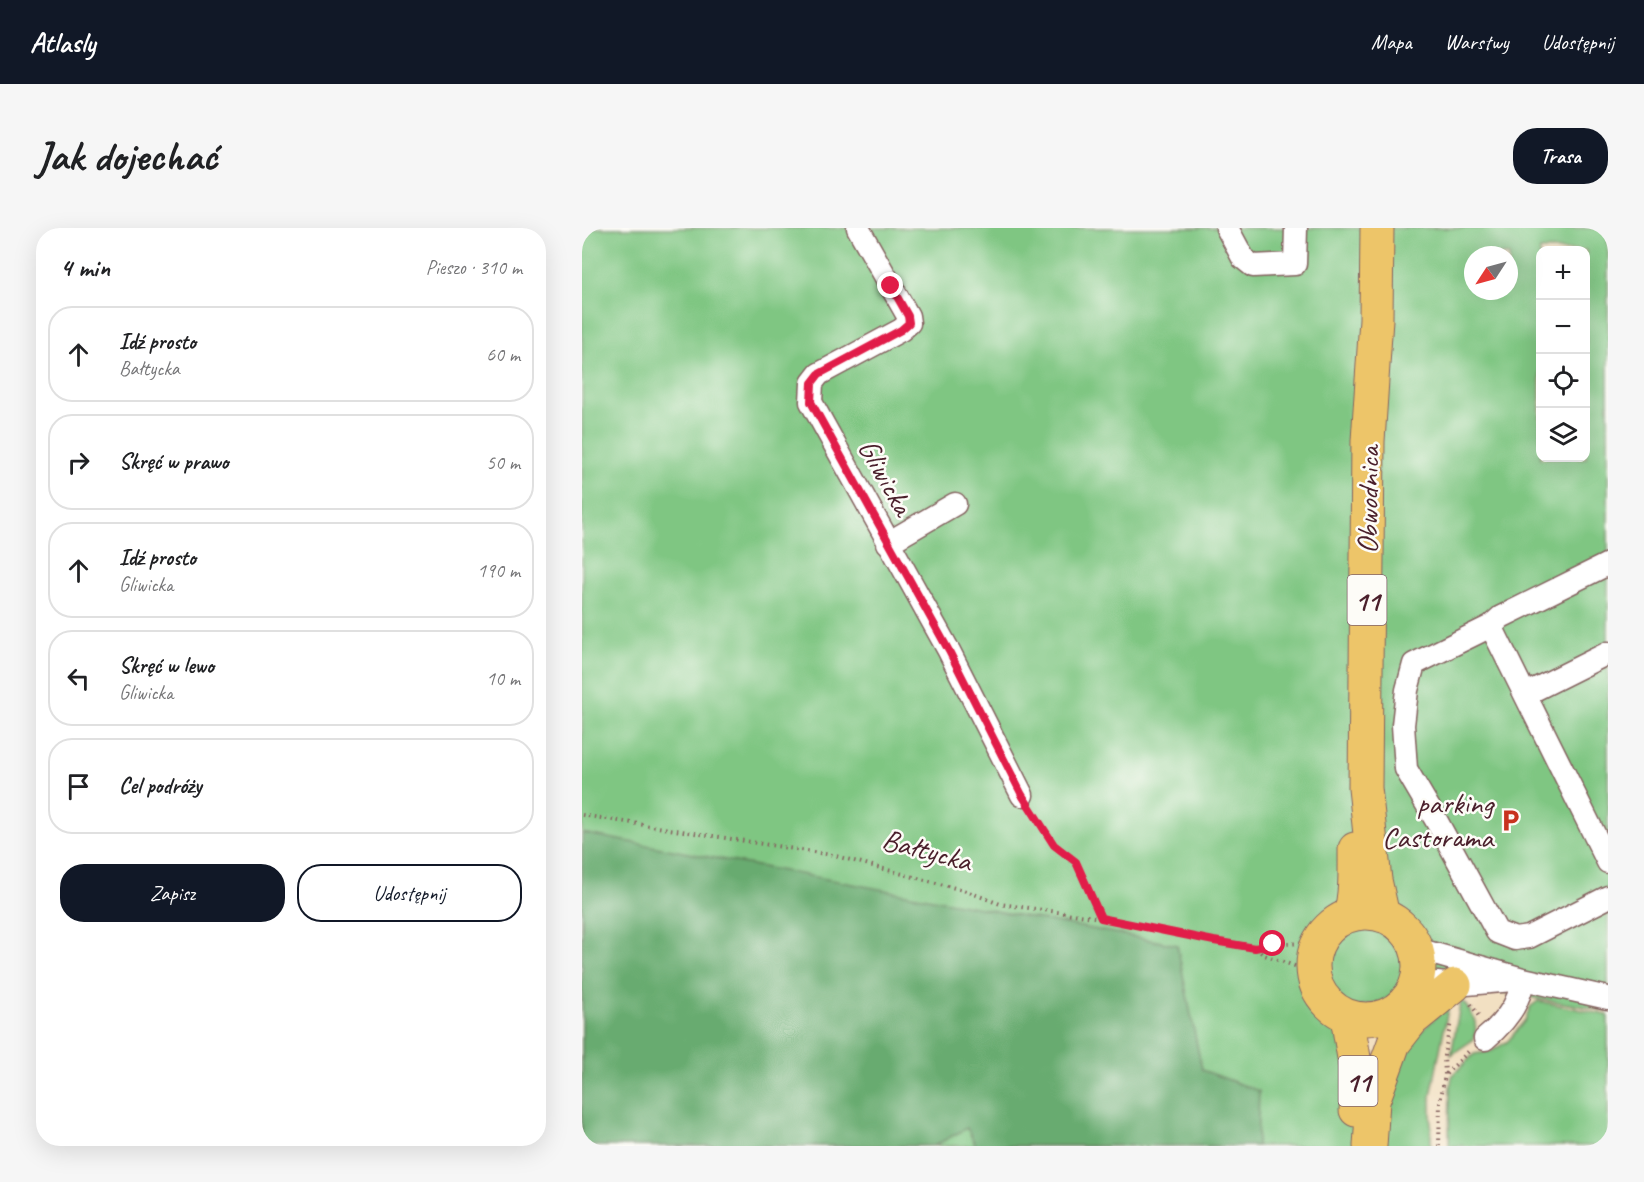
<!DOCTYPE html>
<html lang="pl">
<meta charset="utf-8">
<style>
:root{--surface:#fff;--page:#f6f6f6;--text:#202124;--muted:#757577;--line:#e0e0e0;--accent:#111827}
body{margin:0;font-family:Caveat,sans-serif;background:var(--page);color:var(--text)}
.controls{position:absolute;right:18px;top:18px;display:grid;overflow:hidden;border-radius:12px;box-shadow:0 6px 24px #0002}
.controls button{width:54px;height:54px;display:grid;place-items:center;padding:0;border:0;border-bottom:2px solid var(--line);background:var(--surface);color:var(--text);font:30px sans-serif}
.compass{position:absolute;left:882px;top:18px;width:54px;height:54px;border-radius:50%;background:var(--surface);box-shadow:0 6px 24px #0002;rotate:234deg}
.stop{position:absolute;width:18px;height:18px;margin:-14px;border:4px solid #e11d48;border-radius:50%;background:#fff}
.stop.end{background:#e11d48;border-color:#fff;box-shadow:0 2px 6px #0008}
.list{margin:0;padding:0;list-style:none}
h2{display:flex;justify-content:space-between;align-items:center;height:78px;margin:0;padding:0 24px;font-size:26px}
h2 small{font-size:20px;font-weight:400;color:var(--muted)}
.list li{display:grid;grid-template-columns:39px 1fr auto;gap:18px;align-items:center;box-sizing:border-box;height:96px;margin:0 12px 12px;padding:0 12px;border:2px solid var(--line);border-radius:24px}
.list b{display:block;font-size:22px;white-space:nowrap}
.list p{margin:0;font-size:20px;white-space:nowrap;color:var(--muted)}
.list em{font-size:20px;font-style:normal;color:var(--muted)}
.actions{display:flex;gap:12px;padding:18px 24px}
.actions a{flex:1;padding:14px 0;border:2px solid var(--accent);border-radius:24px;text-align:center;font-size:21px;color:var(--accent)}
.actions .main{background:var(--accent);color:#fff}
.icon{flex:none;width:33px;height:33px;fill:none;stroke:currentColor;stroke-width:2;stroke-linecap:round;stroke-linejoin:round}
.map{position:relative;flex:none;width:1026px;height:918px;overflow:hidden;border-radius:24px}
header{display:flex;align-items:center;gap:36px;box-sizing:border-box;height:84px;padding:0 30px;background:var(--accent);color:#fff}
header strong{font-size:28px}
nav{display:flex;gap:33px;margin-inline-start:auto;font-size:21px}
.intro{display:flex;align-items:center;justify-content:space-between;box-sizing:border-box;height:144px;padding:0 36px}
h1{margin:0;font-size:42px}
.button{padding:15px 27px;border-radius:24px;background:var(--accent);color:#fff;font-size:21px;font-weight:700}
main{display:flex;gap:36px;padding:0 36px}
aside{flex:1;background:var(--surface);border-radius:24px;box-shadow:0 6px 24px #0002}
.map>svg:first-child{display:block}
.green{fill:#7fc682;stroke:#647256;stroke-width:1.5;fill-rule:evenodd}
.forest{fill:#67ab70;stroke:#58654e;stroke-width:1.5}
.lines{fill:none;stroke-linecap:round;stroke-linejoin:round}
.minor-casing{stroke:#856360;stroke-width:25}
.highway-casing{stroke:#856360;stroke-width:35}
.path{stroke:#856360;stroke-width:4;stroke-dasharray:1.5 4.5;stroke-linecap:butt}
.minor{stroke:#fff;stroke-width:22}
.highway{stroke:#edc569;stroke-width:33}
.route{stroke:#e11d48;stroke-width:8}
.labels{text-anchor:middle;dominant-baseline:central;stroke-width:5;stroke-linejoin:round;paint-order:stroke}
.shield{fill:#fdfcf7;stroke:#806168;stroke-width:1.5}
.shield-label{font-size:28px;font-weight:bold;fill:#4a1f2b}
.street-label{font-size:30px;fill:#4a1f2b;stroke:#fdfcf7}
.poi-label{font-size:30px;fill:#4a1f2b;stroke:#fdfcf7;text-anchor:end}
</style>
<header>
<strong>Atlasly</strong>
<nav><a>Mapa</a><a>Warstwy</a><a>Udostępnij</a></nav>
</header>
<div class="intro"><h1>Jak dojechać</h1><a class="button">Trasa</a></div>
<main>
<aside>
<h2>4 min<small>Pieszo · 310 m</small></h2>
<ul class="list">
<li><svg class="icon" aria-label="ahead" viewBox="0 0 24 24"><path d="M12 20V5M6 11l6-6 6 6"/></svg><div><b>Idź prosto</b><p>Bałtycka</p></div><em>60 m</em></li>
<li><svg class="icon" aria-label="right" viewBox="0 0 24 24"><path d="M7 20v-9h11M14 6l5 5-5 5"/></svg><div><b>Skręć w prawo</b></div><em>50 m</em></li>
<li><svg class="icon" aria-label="ahead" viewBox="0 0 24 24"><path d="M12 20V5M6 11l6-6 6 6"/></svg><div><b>Idź prosto</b><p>Gliwicka</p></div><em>190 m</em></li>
<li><svg class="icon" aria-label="left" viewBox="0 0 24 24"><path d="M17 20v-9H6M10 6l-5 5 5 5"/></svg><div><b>Skręć w lewo</b><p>Gliwicka</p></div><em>10 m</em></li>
<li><svg class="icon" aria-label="arrive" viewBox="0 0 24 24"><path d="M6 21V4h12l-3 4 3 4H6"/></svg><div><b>Cel podróży</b></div></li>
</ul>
<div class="actions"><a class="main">Zapisz</a><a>Udostępnij</a></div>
</aside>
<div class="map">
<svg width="1026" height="918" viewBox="0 0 1026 918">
<rect width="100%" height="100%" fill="#fdfcf7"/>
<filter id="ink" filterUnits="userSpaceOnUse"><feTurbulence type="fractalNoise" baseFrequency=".0167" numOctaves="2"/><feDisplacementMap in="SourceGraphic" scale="12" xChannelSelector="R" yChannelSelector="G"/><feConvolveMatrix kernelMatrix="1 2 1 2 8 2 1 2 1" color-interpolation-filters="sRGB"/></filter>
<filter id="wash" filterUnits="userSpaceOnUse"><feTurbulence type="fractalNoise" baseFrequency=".008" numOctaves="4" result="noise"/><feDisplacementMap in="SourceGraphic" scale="24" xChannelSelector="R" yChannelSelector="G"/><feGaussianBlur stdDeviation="1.35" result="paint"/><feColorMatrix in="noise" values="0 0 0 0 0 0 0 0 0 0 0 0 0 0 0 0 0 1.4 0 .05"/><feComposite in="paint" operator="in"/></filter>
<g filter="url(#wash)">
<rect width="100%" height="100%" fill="#f2e0c2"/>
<path class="green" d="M0 0H1026V783L822 747C816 768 802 776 781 777V918H0ZM958 22H1004V230H958ZM891 27H927V63H891Z
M879 771C890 786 897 792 892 811L869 827Z
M956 773 1026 787V918H867L868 860 870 848 892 826 910 823 926 813 943 792 948 779Z
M867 776 849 868V918H802L804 869 814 828Z"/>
<path class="forest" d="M0 605 595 717 620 842 677 863 675 918H394L385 900 352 918H0Z"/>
</g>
<g filter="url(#ink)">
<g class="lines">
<defs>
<path id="minor" d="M276 0 326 88 327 95 319 102 237 146 230 155 229 174 367 423 440 567
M645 0 661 30 671 38 713 36 714 0
M306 315 373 276
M909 398 919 389 1026 336
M944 466 1026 425
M1026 634 909 398 832 436 825 462 821 497 824 541 854 592 915 704 933 711 947 709 1026 669
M835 721 941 751 1026 770
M833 759 855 755 873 757 931 752
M903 811C916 800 930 786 936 769 939 764 940 757 941 751"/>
<path id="highway" d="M795 0 794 91 786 213 783 560 793 652 801 688
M731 738a53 53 0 1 1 106 0a53 53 0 1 1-106 0Z
M768 687C774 666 773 643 773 621
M765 789 776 853 774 882
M791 873 812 815 830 792 873 757
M788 918 791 873V851"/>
</defs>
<use href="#minor" class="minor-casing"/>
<use href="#highway" class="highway-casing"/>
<path class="path" d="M451 584 473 617 494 634 518 690
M0 587 250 627 384 663 418 676 519 690 631 713 673 720 691 716 737 715
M674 720 682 727 732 745
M889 776 898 790
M864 846 888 822
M857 918 858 875 863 847 862 827 869 794"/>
<use href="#minor" class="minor"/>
<use href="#highway" class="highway"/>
</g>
</g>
<g class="lines" filter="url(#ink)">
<path class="route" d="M309 58 326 88 327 95 319 102 237 146 230 155 229 174 367 423 440 567 472 617 494 634 519 690 632 713 673 720 691 716"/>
</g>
<defs>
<symbol id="parking-bare" viewBox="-9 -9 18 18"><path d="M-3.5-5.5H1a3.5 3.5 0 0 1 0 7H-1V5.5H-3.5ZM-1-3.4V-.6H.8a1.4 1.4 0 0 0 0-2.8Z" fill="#c8321e" stroke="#fdfcf7" stroke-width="2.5" paint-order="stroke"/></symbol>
</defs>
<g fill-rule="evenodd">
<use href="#parking-bare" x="912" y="576" width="33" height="33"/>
</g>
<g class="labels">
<g class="shield">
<rect x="765.5" y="347" width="39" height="50" rx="4.5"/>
<rect x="756.5" y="828" width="39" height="50" rx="4.5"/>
</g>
<g class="shield-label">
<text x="785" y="372">11</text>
<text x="776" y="853">11</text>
</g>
<g class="street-label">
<text transform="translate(304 249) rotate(61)">Gliwicka</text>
<text transform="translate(786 272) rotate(-89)">Obwodnica</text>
<text transform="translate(345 622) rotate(15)">Bałtycka</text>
</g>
<g class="poi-label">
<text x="911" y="575">parking<tspan x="911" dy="34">Castorama</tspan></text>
</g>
</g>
</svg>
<div class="controls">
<button>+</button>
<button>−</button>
<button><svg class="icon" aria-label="locate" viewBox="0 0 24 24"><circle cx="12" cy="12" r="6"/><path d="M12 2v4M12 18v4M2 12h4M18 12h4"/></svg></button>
<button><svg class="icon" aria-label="layers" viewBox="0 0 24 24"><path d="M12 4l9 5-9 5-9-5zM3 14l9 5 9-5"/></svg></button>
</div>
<svg class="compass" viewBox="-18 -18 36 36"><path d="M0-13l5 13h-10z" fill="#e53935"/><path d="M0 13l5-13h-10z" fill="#757577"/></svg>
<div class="stop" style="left:691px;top:716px"></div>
<div class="stop end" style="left:309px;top:58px"></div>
</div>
</main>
